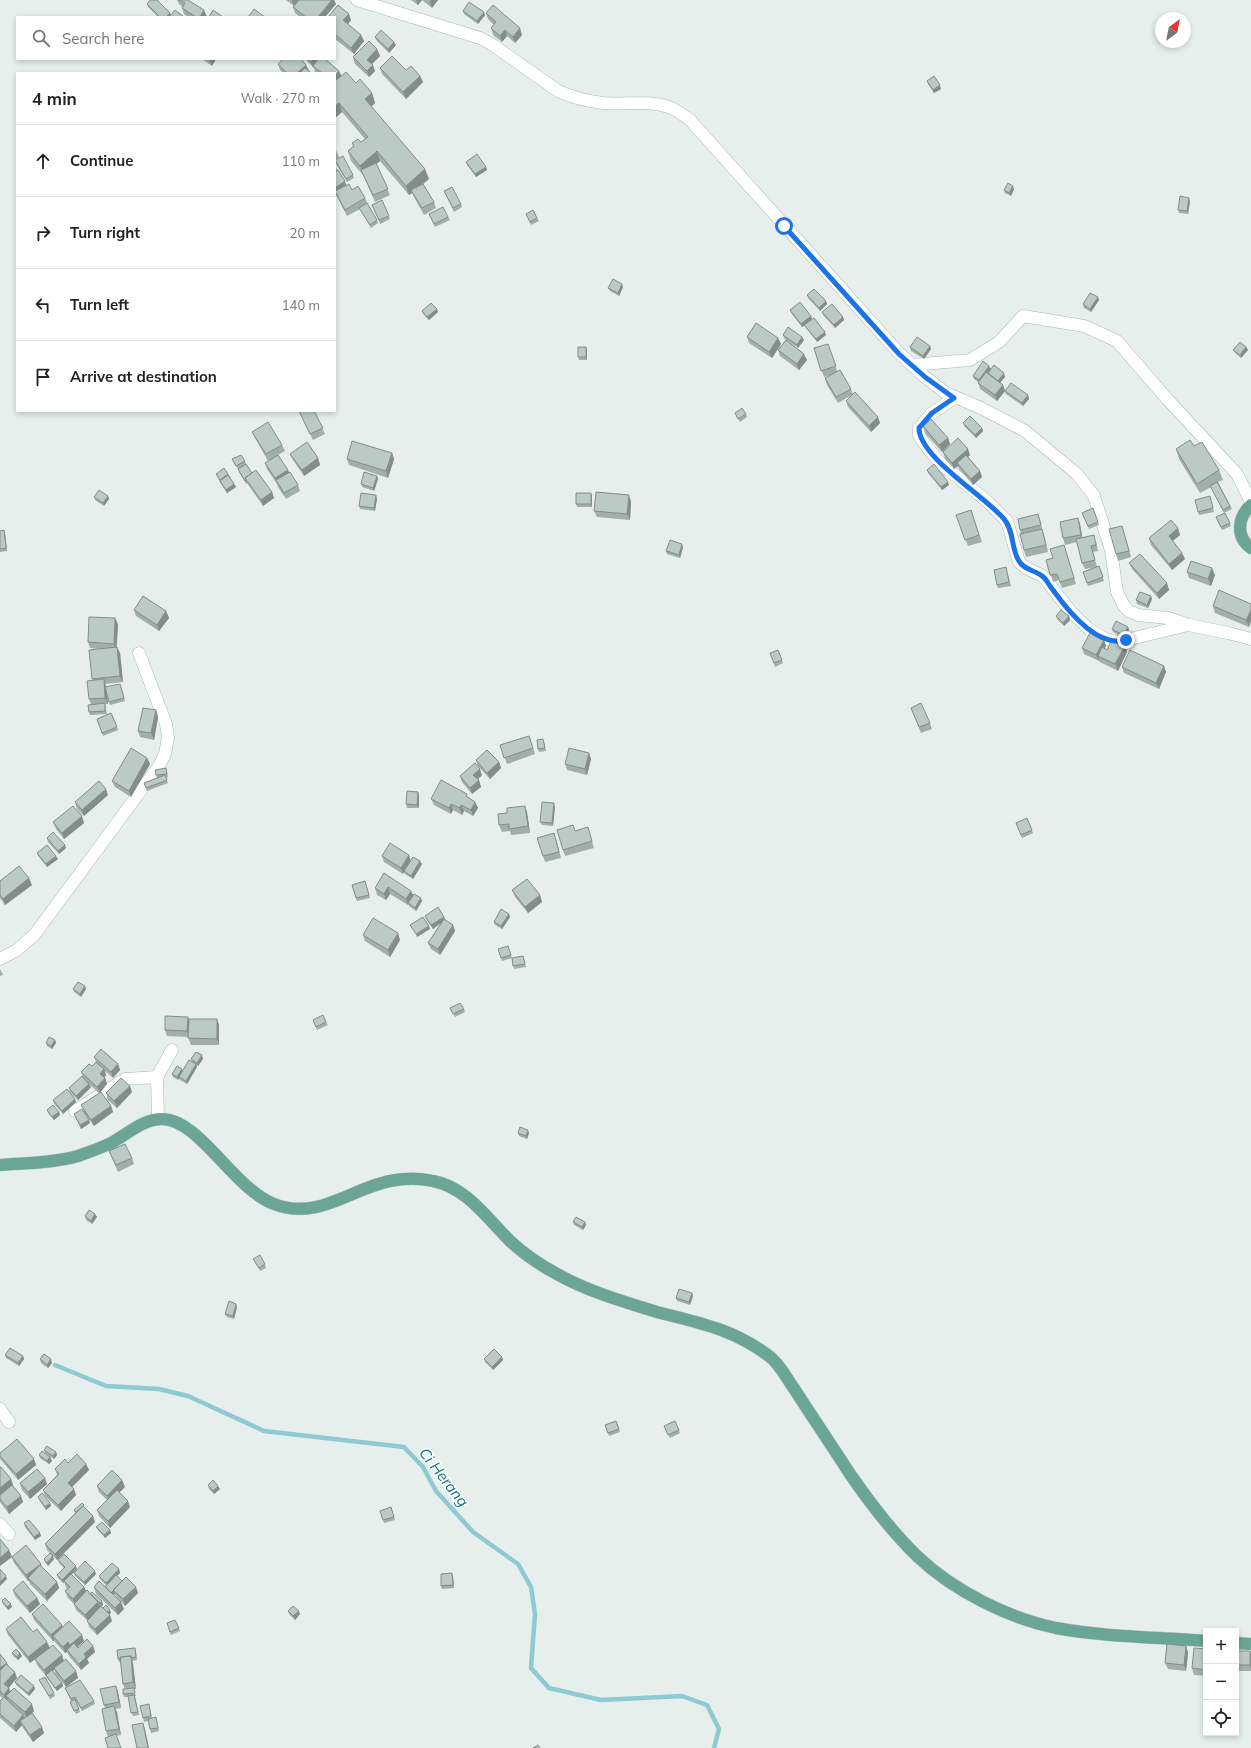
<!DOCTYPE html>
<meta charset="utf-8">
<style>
:root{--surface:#fff;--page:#f2f2f2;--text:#222;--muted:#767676;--line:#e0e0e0}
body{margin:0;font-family:Mulish,sans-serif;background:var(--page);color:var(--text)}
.controls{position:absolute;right:12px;bottom:12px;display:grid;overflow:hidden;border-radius:0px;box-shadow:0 2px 6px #0003}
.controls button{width:36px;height:36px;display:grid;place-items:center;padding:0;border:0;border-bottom:1px solid var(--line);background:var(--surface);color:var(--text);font:20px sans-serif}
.compass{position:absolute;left:1155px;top:12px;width:36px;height:36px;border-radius:50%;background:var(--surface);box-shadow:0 2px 6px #0003;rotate:32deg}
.stop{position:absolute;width:12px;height:12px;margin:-9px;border:3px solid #1a73e8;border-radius:50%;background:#fff}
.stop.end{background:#1a73e8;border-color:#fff;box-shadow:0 1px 4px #0008}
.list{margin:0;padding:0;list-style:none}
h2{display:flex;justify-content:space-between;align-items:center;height:52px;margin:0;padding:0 16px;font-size:17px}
h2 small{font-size:13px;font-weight:400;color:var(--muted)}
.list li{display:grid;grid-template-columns:26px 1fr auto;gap:12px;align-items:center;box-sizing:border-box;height:72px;padding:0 16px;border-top:1px solid var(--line)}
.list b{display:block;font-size:15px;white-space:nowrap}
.list em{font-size:13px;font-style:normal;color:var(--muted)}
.icon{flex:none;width:22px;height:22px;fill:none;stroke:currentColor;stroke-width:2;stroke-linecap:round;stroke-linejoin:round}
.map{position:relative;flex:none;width:1251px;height:1748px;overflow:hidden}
.search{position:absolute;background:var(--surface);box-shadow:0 2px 6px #0003;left:16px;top:16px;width:320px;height:44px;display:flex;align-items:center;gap:10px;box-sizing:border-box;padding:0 14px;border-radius:0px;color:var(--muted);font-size:15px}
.panel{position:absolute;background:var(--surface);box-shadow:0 2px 6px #0003;left:16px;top:72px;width:320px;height:340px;border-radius:0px}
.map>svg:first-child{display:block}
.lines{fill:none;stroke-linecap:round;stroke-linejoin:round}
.stream{stroke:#8ec9d4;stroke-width:4.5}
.street-casing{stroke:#a8b8b2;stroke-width:13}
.primary-casing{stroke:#c2cac8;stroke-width:13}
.street{stroke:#fff;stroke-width:12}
.primary{stroke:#6aa596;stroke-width:12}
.wall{fill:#a1aea9}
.shaded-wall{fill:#838d89}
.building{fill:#bbcac4;stroke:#838d89}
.route{stroke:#1a73e8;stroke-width:5}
.labels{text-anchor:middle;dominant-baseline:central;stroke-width:3.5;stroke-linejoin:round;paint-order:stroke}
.water-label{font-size:15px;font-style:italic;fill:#1c6f80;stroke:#f7fbf9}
</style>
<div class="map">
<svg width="1251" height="1748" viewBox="0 0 1251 1748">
<rect width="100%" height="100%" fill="#e6efeb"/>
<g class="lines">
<path class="stream" d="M55 1365 106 1386 159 1389 188 1396 264 1431 404 1447 423 1467 436 1491 473 1532 518 1564 531 1587 535 1614 531 1668 549 1688 601 1700 682 1696 707 1705 719 1729 714 1748"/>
<defs>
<path id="street" d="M357 0 480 38 493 45 558 91C573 98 587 101 603 103 625 105 647 100 669 107 677 110 683 115 690 120L899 353 925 377 946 393 983 409 1025 431 1077 474 1094 496 1111 550 1117 592 1124 606 1129 611 1138 615 1168 618 1189 625 1228 633 1251 639
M912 365 970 360 999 342 1023 316 1084 326 1117 341 1168 400 1237 474 1251 502
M954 398 932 413 919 428V435L923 442 939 462 988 502 1007 521 1019 562 1026 568 1043 576 1071 612 1090 630 1105 639 1118 642 1188 625
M0 959 17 950 35 934 159 766 165 754 168 737 166 724 139 653
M75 1111 125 1079 157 1077
M158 1119 157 1077 172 1050
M0 1409 9 1422
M0 1524 9 1534"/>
<path id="primary" d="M1251 505C1238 517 1235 536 1251 548
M0 1165C25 1163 54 1163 78 1156 89 1152 101 1148 111 1143 128 1134 143 1119 162 1119 199 1119 234 1189 274 1204 317 1221 350 1189 390 1181 404 1178 419 1178 433 1181 466 1187 487 1218 510 1241 524 1254 540 1265 557 1274 587 1291 624 1302 657 1312 700 1323 733 1329 769 1356 780 1364 787 1379 795 1390 813 1418 832 1446 850 1474 870 1503 892 1532 918 1557 954 1591 1008 1618 1056 1628 1105 1637 1156 1637 1206 1641
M1236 1643 1251 1644"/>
</defs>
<use href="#street" class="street-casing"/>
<use href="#primary" class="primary-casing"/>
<use href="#street" class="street"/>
<use href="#primary" class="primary"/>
</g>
<path class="wall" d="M177 0H188L207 17H188L184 14 182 8 183 7 179 4Z
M286 0H334L336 4 325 17H300L295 13 293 7 294 6Z
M411 0H438L432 8 422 0 418 5Z
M147 4 170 13 171 15 184 17H158L148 7Z
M463 11 485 15 478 24 464 14Z
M486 13 522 35 515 43 507 36 502 42 493 35 491 28 494 25 488 19Z
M335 17 351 20 348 24 361 35 364 41 354 54 335 39Z
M375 37 396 45 389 53 376 40Z
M377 49 380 56 372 64 375 71 369 77 355 64 353 57Z
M202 59H216L212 66Z
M305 59H325L339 71 341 76 356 83 372 93 375 103 371 106 429 179 423 184 434 202 436 208 424 215 414 197 412 193 409 195 380 161 376 164 390 195 375 202 363 175 351 161 348 151 353 146 352 143 361 142 365 139 342 112 335 118V73H317L315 72 314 68Z
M278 64 306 65 309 71 311 73H283L280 70Z
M380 68 406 70 420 76 423 82 406 99 382 74Z
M927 81 941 89 934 93 928 84Z
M335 148 339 157 335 160Z
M335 160 353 175 354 178 347 182 336 164Z
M466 162 486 167 487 170 476 177 467 165Z
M335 165 338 171 346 185 352 190 365 198 367 203 377 220 378 223 371 228 360 209 347 216 336 195H335Z
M1014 189 1011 196 1005 193 1004 190Z
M444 191 461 204 462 207 454 212Z
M382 200 390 219 380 224 372 205Z
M1190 201 1188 214 1179 213 1178 210Z
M429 214 448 217 450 220 435 227Z
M526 214 537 218 539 221 531 225Z
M623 287 619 296 610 291 608 288Z
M807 295 827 304 820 311 808 298Z
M1099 300 1091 312 1084 308 1083 304Z
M790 310 811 316 812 319 802 327 791 313Z
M422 311 438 312 429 320 423 314Z
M822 312 843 317 844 320 835 328 823 315Z
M804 325 826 335 817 342 806 328Z
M783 335 802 337 804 340 798 348 787 340 807 360 799 370 780 356 778 350 786 340 784 338Z
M747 337 778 338 781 344 772 358 749 343Z
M828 344 837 371 851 389 853 394 880 423 871 432 848 407 846 401 850 396 838 403 827 385 825 378 830 375 824 377 814 348Z
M930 346 931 349 924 359 911 351 910 347Z
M586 347 587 350V360H579L578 357Z
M1246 347 1248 350 1241 358 1235 353 1233 350Z
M990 369 1005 377 1000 383 1003 385 1005 391 997 401 980 389 978 382 974 379 973 376Z
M1005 391 1028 395 1029 399 1023 406 1006 394Z
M299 411H314L325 434 313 440Z
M735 413 746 414 747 417 740 422Z
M963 423 982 428 983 431 976 438 964 426Z
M923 426 948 438 950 444 942 452 925 433Z
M252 432 282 445 285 451 278 455 288 470 289 473 298 485 300 491 286 499 278 487 277 484 267 469 265 463 275 457 268 461 255 438Z
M1194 446 1219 470 1223 480 1218 482 1232 509 1224 513 1211 487 1200 493 1179 459 1176 449Z
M943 452 970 455 968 457 980 471 982 477 973 485 959 469 958 466 954 469 945 459Z
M392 453 394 459 388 478 349 465 347 459Z
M290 454 318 458 320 465 304 476 293 460Z
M232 459 245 461 246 464 252 473 272 492 274 498 263 506 247 483 246 484 239 472 238 469 244 465 238 469Z
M927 470 949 485 942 490 928 473Z
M216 474 229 476 236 487 227 493 221 484Z
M377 476 378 479 374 491 362 487 361 484Z
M108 496 109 499 104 506 95 500 94 497Z
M592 496V507H577L576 504Z
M1210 496 1214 512 1199 515 1198 512Z
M377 499 375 511 360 509 359 506Z
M631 502 630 520 597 517 594 511Z
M1093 508 1099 525 1089 529 1082 513Z
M971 510 982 542 968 546 956 515Z
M1078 518 1080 524 1082 537 1096 541 1098 551 1093 552 1097 567 1085 569 1082 563 1077 542 1065 545 1063 538Z
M1040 520 1048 552 1026 557 1024 550 1021 534 1020 530Z
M1217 520 1230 523 1231 526 1222 530Z
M1122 526 1131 557 1118 561 1116 554Z
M1178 528 1180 535 1173 541 1185 559 1172 570 1151 545 1149 538Z
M4 530 5 533 7 551 0 552V531Z
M1064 545 1076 584 1062 588 1059 580 1053 582 1046 560 1053 558Z
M683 547 680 558 667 554 666 551Z
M1129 563 1169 590 1159 599 1132 569Z
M1099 566 1104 581 1088 586 1083 572Z
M1006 567 1011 586 998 588 997 585Z
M1187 572 1215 575 1211 586 1189 578Z
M1152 599 1148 608 1137 604 1136 600Z
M1251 604 1249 627 1215 613 1213 606Z
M134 610 166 611 169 618 159 631 136 616Z
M1056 616H1069L1070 620 1064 626 1057 619Z
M118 624 117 647 120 653 123 682 105 684 106 687H121L125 701 110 705 107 693 108 704H105L107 714 90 715 89 712 91 704 89 699 93 680 92 679 99 649 90 648 88 642Z
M1128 627 1129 630 1124 638 1113 632 1112 629Z
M1104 640 1106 646 1105 648 1107 650 1127 652 1118 671 1100 662 1099 660V661L1084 654 1082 648Z
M778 650 783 663 775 667 770 653Z
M1164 666 1166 672 1159 689 1124 673 1122 667Z
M911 708 930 723 932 729 921 733Z
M156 710 158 717 154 740 140 737 138 731Z
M111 713 118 730 103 736 97 719Z
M529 736 535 754 507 764 500 745Z
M544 742 546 751 539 752 538 749Z
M589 753 591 759 587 775 567 770 565 764Z
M147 758 150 764 131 797 115 787 112 781Z
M476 760 499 762 501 768 490 779 478 766Z
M166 768 168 777 166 778 168 783 147 791 144 783 157 778 156 775Z
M482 775 478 779 481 787 472 794 462 782 460 776Z
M418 792 419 795V808H407L406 804Z
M108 795 84 816 77 809 75 802Z
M469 798 475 802 478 808 473 816 464 811 462 815 453 810 451 814 434 805 431 799Z
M555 807 553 826 542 825 540 822Z
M527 812 530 833 511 835 510 831 502 832 499 825Z
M1027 818 1033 833 1022 838 1016 823Z
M53 822 84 823 64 839 56 829Z
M588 827 594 848 565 856 563 850 575 831Z
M47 838 66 848 59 854 48 842Z
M556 839 561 858 545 862 543 856Z
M37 853 58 859 47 867 38 856Z
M382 856 411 860 422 864 413 879 405 874 404 872 403 874 384 862Z
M384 873 422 901 416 911 409 906V905H408L390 894 386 900 377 895 375 888Z
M0 881 32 885 5 905 0 898Z
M365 881 370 898 357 901 352 885Z
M512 890 540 895 542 902 528 913 515 897Z
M509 914 510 917 502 929 495 925 494 922Z
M425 916 444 917 445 920 453 925 455 931 440 955 431 949 428 943 441 923 433 929 426 919Z
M363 935 400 940 390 957 365 941Z
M508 946 512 958 523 956 526 967 514 969 512 958 502 961 501 958Z
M0 969 3 975 0 976Z
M85 986 86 989 81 997 74 992 73 989Z
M450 1008 464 1009 465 1012 455 1017Z
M188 1017 189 1020 217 1019 219 1025V1045H191L188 1037 167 1036 165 1030Z
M313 1020 326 1022 328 1025 317 1030Z
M55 1040 56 1043 52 1049 47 1046 46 1043Z
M94 1057 118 1064 120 1070 113 1078 105 1071 106 1075 105 1077 107 1084 100 1092 111 1106 113 1112 94 1126 84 1112 90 1123 81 1129 75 1117 74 1114 84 1111 81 1105 99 1093 88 1083 91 1087 78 1100 70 1092 69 1088 83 1077 81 1072 92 1066 96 1062Z
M191 1059H203L198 1066 196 1065 197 1067 187 1084 180 1080 179 1078 178 1080 173 1077 172 1074 182 1071 192 1062Z
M132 1092 117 1108 108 1100 106 1093Z
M53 1100 76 1102 63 1114 54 1104Z
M47 1110 59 1112 60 1115 54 1120 48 1113Z
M518 1133H529L527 1139 519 1136Z
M109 1151 132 1158 134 1164 118 1172Z
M95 1214 97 1217 92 1224 86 1220 85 1216Z
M573 1222H585L586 1225 583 1230 574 1225Z
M253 1259 265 1264 266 1268 260 1271Z
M692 1293 693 1296 690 1305 677 1301 676 1298Z
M237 1307 234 1319 227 1317 225 1314Z
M5 1355 23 1356 24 1359 19 1366 6 1358Z
M40 1359 52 1363 48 1368 41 1363Z
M484 1359 503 1360 493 1370 485 1362Z
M616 1421 620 1432 609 1436 605 1425Z
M675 1421 680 1433 670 1438 664 1426Z
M44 1450 56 1452 57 1455 54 1459 45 1453Z
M0 1453 34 1459 36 1465 18 1480 1 1460 0 1458Z
M39 1455 50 1457 52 1461 49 1464 40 1458Z
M86 1464 89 1470 72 1487 76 1495 61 1511 45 1496 43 1490 57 1475 55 1469Z
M0 1467 11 1479 13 1485H12L21 1496 23 1502 9 1514 0 1502Z
M122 1480 125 1487 119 1492 130 1507 110 1528 99 1516 97 1510 107 1500 99 1492 97 1486Z
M20 1483 47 1484 30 1499 22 1490Z
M208 1485 220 1489 214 1494 209 1489Z
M38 1497 50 1503 51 1506 46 1510 39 1500Z
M391 1507 395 1520 384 1523 380 1511Z
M85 1508 93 1516 95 1522 57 1560 47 1550 45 1544 75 1513 74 1510Z
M24 1523 40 1533 41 1536 35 1540 25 1527Z
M96 1527 110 1530 111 1533 105 1538 98 1530Z
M9 1550 12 1556 42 1567 57 1582 59 1588 47 1601 30 1584 29 1581H28L14 1563Z
M64 1554 72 1575 84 1587 86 1591 102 1601 103 1605 101 1606 103 1608 111 1613 109 1614 112 1621 97 1635 89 1627 87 1620 76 1610 74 1604 68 1598 65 1591 68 1589 66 1587 64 1582 63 1583 58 1578 57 1575 64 1568 59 1563 58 1560Z
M44 1559H54L48 1566 45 1562Z
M119 1569 120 1573 117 1576 122 1581 138 1593 125 1606 116 1596 115 1594 113 1595 124 1609 118 1615 96 1594 94 1587H105L106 1585 100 1579 99 1576Z
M74 1573 96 1574 85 1585 75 1576Z
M453 1576 454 1588 442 1589 441 1586Z
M13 1590 37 1598 40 1604 30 1613 15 1596Z
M2 1601 12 1607 8 1610 3 1604Z
M288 1611 300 1614 295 1620 289 1614Z
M32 1614 62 1625 63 1627 84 1641 77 1647 78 1648 93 1646 95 1652 87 1659 89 1663 81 1670 69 1656 67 1652 65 1653 54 1641H53L34 1620Z
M175 1620 180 1631 171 1635 167 1623Z
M6 1629 33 1632 50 1648 62 1655 64 1661 76 1671 78 1678 66 1687 56 1674 54 1669 53 1670 62 1683 63 1686 57 1691 47 1678 46 1676 37 1665 35 1659 30 1663 8 1635Z
M1186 1646 1188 1653 1186 1671 1168 1669 1165 1663Z
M135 1648 136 1651 137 1660 132 1661 136 1689H134L136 1696H135L139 1715 133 1716 128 1697H124L123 1694 125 1689 123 1684 121 1662H119L118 1659Z
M1206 1649V1676L1194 1675 1192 1668Z
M1236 1651 1251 1654V1671H1236Z
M12 1653H20L22 1656 18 1660 13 1656Z
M0 1654 17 1678 9 1688 10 1692 34 1711 31 1714 44 1733 33 1742 23 1728 22 1725 16 1732 0 1718V1701L3 1698 0 1696Z
M39 1680 54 1693 55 1696 50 1699 41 1683Z
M15 1682 34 1686 35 1689 29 1696 16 1685Z
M116 1686 118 1692 121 1708 115 1709 121 1735 108 1737 106 1731 105 1708 104 1705Z
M65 1688 94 1701 95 1704 82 1711 76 1700V1701L80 1712 76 1714 70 1702 71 1701Z
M149 1704 152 1718 157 1720 159 1731 151 1733 148 1721 144 1722 143 1718Z"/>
<path class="shaded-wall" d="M292 0H299L294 6Z
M332 0H334L336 4 325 17H318Z
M416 0H422L418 5Z
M431 0H438L432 8 430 2Z
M204 10 207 17H200Z
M484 12 485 15 478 24 477 21Z
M170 13 171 16 170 17H166Z
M349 14 351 20 346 27 343 20Z
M520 28 522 35 515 43 513 37Z
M505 30 507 36 502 42 500 36Z
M361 35 364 41 354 54 351 48Z
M394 42 396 45 389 53 388 49Z
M377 49 380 56 370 66 367 60Z
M209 59H216L212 66Z
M314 59H323L313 66V68L311 62Z
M306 65 309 71 306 73H297Z
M373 65 375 71 369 77 367 71Z
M339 71 342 77 335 85V76Z
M420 76 423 82 406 99 403 92Z
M940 85 941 89 934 93 933 90Z
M372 93 375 103 369 109 365 99Z
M339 103 342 112 335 118V106Z
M377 151 380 161 364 175 360 166Z
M486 167 487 170 476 177 475 174Z
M425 169 429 179 413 192 411 190 412 193 409 195 406 186Z
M345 181 347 188 335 192V188Z
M1013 186 1014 189 1011 196 1009 193Z
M1189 198 1190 201 1188 214 1187 211Z
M622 284 623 287 619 296 618 293Z
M1098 297 1099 300 1091 312 1090 309Z
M826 301 827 304 820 311 819 308Z
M437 309 438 312 429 320 427 317Z
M811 316 812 319 802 327 801 324Z
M843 317 844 320 835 328 834 325Z
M825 332 826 335 817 342 816 339Z
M802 337 804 340 798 348 797 345Z
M778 338 781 344 772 358 769 352Z
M930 346 931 349 924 359 923 356Z
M586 347 587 350V360L586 357Z
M1246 347 1248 350 1241 358 1240 355Z
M804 354 807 360 799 370 797 364Z
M989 366 991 369 980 384 979 380Z
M1004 373 1005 377 999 384 998 381Z
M1003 385 1005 391 997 401 995 395Z
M1028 395 1029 399 1023 406 1022 403Z
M878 417 880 423 871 432 869 426Z
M982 428 983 431 976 438 975 435Z
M948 438 950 444 942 452 939 445Z
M968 449 970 455 959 465 957 463 958 466 954 469 952 463Z
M392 453 394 459 388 478 386 471Z
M318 458 320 465 304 476 302 470Z
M288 470 290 476 276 480 277 484 275 478Z
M980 471 982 477 973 485 971 479Z
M228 474 230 477 221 483 220 480Z
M377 476 378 479 374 491 373 488Z
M948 482 949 485 942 490 941 487Z
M234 484 236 487 227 493 226 490Z
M272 492 274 498 263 506 261 500Z
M591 493 592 496V507L591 504Z
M376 495 377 499 375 511 374 508Z
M629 495 631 502 630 520 627 514Z
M108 496 109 499 104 506 103 503Z
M1078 518 1080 524 1083 541 1081 535Z
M1122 526 1124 532 1131 557 1129 551Z
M1178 528 1180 535 1171 542 1169 536Z
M1042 529 1044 535 1048 552 1046 545Z
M4 530 5 533 7 551 6 548Z
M682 544 683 547 680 558 679 555Z
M1182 553 1185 559 1172 570 1169 564Z
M1212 568 1215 575 1211 586 1208 579Z
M1167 583 1169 590 1159 599 1157 593Z
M1151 596 1152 599 1148 608 1147 605Z
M1251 610V621L1249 627 1246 620Z
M166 611 169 618 159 631 157 625Z
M1069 616 1070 620 1064 626 1063 623Z
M115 618 118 624 116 650 114 644Z
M1128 627 1129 630 1124 638 1123 635Z
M1104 640 1106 646 1100 657 1098 656 1099 660V661L1096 655Z
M1125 646 1127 652 1118 671 1115 664Z
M117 647 120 653 123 682 120 676Z
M1164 666 1166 672 1159 689 1156 683Z
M104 679 106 686 108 704 105 698Z
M156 710 158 717 154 740 151 733Z
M589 753 591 759 587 775 585 769Z
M147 758 150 764 131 797 129 791Z
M499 762 501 768 490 779 487 773Z
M480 769 482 775 476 781 473 775Z
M479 780 481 787 472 794 470 788Z
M106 789 108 795 84 816 82 810Z
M418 792 419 795V808L417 805Z
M475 802 478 808 473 816 471 810Z
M554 803 555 807 553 826 552 823Z
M451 804 453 810 451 814 449 808Z
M461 805 464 811 462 815 460 808Z
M525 806 527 812 530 833 528 826Z
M82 816 84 823 64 839 62 833Z
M65 845 66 848 59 854 58 851Z
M409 855 411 862 404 871V872L403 874 401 868Z
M56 856 58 859 47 867 46 864Z
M420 861 422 864 413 879 411 876Z
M29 878 32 885 5 905 3 899Z
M388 887 390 894 386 900 384 894Z
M411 891 414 897 408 903V905L406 899Z
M540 895 542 902 528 913 525 907Z
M421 898 422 901 416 911 415 908Z
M509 914 510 917 502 929 501 926Z
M444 917 445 920 433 929 431 925Z
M453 925 455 931 440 955 438 949Z
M429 926 430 929 417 937 416 934Z
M398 933 400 940 390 957 388 950Z
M85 986 86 989 81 997 80 994Z
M188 1017 190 1024V1037L187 1031Z
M217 1019 219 1025V1045L217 1039Z
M55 1040 56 1043 52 1049 51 1046Z
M202 1055 203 1059 198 1066 197 1063Z
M118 1064 120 1070 113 1078 111 1072Z
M196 1064 197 1067 187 1084 186 1081Z
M104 1069 106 1075 102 1080 100 1074Z
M182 1069 183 1072 179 1077V1078L178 1080 177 1077Z
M105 1078 107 1084 100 1093 97 1087Z
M89 1084 91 1087 78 1100 76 1096Z
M130 1086 132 1092 117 1108 114 1101Z
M75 1099 76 1102 63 1114 62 1111Z
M111 1106 113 1112 94 1126 91 1120Z
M59 1112 60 1115 54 1120 52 1117Z
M89 1120 90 1123 81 1129 80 1125Z
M528 1130 529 1133 527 1139 526 1136Z
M95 1214 97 1217 92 1224 91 1221Z
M585 1222 586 1225 583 1230 582 1227Z
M692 1293 693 1296 690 1305 689 1302Z
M236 1304 237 1307 234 1319 233 1316Z
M23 1356 24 1359 19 1366 18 1363Z
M502 1357 503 1360 493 1370 492 1367Z
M51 1359 52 1363 48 1368 47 1365Z
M56 1452 57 1455 54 1459 53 1456Z
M50 1457 52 1461 49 1464 47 1461Z
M34 1459 36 1465 18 1480 16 1474Z
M86 1464 89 1470 70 1489 68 1483Z
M45 1478 47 1484 30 1499 28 1492Z
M11 1479 13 1485 0 1496V1488Z
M122 1480 125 1487 110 1502 107 1496Z
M218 1486 220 1489 214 1494 213 1491Z
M74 1489 76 1495 61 1511 58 1505Z
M21 1496 23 1502 9 1514 7 1507Z
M128 1501 130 1507 110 1528 108 1521Z
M50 1503 51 1506 46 1510 45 1507Z
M93 1516 95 1522 57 1560 55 1554Z
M110 1530 111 1533 105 1538 104 1535Z
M40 1533 41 1536 35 1540 34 1537Z
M9 1550 12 1557 0 1566V1558Z
M53 1556 54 1559 48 1566 47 1563Z
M41 1564 43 1570 28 1578 29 1581H28L26 1575Z
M76 1566 77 1569 65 1582 64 1581V1582L63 1583 62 1580Z
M119 1569 120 1573 107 1586 106 1583Z
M95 1571 96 1574 85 1585 84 1582Z
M452 1573 453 1576 454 1588 453 1585Z
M6 1576 7 1579 0 1586V1582Z
M57 1582 59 1588 47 1601 45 1594Z
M84 1587 87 1593 75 1605 73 1599Z
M136 1587 138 1593 125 1606 123 1599Z
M113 1590 115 1594 112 1596 111 1593Z
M37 1598 40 1604 30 1613 27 1606Z
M102 1601 103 1605 101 1607 100 1603Z
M98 1602 101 1608 88 1621 85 1615Z
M121 1602 124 1609 118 1615 115 1608Z
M11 1604 12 1607 8 1610 7 1607Z
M110 1610 111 1613 108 1616 107 1613Z
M299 1611 300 1614 295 1620 293 1616Z
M110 1615 112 1621 97 1635 95 1629Z
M62 1625 64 1632 53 1636 54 1641H53L51 1635Z
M82 1635 84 1641 73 1651 70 1645Z
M47 1642 50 1648 30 1663 28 1657Z
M68 1642 71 1649 67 1650V1652L65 1653 63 1647Z
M93 1646 95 1652 87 1659 89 1663 81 1670 79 1664 84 1654Z
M1186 1646 1188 1653 1186 1671 1184 1665Z
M1250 1651 1251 1654V1669L1250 1665Z
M20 1653 22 1656 18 1660 17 1657Z
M62 1655 64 1662 46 1676 44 1670Z
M131 1656 133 1663 136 1689 133 1682Z
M7 1663 9 1669 0 1676V1668Z
M76 1671 78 1678 66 1687 64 1681Z
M15 1672 17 1678 6 1690 4 1684Z
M62 1683 63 1686 57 1691 55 1688Z
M34 1686 35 1689 29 1696 28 1693Z
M116 1686 118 1692 121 1708 119 1702Z
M9 1688 12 1695 6 1696 8 1699 6 1701 4 1695Z
M32 1704 34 1711 27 1719 25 1712Z
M114 1706 117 1712 121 1735 119 1729Z
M23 1715 26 1721H20L22 1725 16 1732 14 1726Z
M143 1723 145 1729 149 1748H148Z
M42 1727 44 1733 33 1742 30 1735Z"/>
<path class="building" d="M150 0H157L170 13 166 17H160L147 4Z
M179 0H188L204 10 200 17H196L182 8 185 3Z
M299 0H332L318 17H306L293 7Z
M469 2 484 12 477 21 463 11Z
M338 5 349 14 343 20 361 35 351 48 335 34V17H328Z
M493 5 520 28 513 37 505 30 500 36 491 28 496 22 486 13Z
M254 9 265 17H248Z
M175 10 184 17H169Z
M213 10 223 17H209Z
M381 30 394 42 388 49 375 37Z
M369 41 377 49 367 60 373 65 367 71 353 57Z
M392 56 406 70 411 66 420 76 403 92 380 68Z
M283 59H301L306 65 297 73H287L278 64Z
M309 59H314L311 62Z
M318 59H325L339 71 335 76V73H322L313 66Z
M305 68 311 73H300Z
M346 72 356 83 360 79 372 93 365 99 425 169 406 186 377 151 360 166 348 151 354 146 352 143 358 139 361 142 368 137 339 103 335 106V81Z
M934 76 940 85 933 90 927 81Z
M477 154 486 167 475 174 466 162Z
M343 156 353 175 346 179 335 160Z
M376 163 388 189 373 195 361 170Z
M338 170 345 181 335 188V172Z
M1008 183 1013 186 1009 193 1004 190Z
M349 184 352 190 358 186 365 198 345 210 335 191Z
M423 184 434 202 422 208 411 190Z
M452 187 461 204 453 208 444 191Z
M1180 196 1189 198 1187 211 1178 210Z
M382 200 389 216 379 220 372 205Z
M367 203 377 220 370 225 359 208Z
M443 207 448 217 434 224 429 214Z
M533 210 537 218 530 222 526 214Z
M613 279 622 284 618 293 608 288Z
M814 289 826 301 819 308 807 295Z
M1090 293 1098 297 1090 309 1083 304Z
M800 302 811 316 801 324 790 310Z
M431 303 437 309 427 317 422 311Z
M832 304 843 317 834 325 822 312Z
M814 318 825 332 816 339 804 325Z
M756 323 778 338 769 352 747 337Z
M788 327 802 337 797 345 783 335Z
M917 337 930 346 923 356 910 347Z
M786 340 804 354 797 364 778 350Z
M1240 342 1246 347 1240 355 1233 350Z
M828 344 836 366 821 371 814 348Z
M578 347H586V357H578Z
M983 361 989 366 979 380 973 376Z
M994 365 1004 373 998 381 988 373Z
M840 370 851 389 836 397 825 378Z
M986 372 1003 385 995 395 978 383Z
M1011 383 1028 395 1022 403 1005 391Z
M855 392 878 417 869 426 846 401Z
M742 408 746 414 738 419 735 413Z
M299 411H314L323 428 310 434Z
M970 416 982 428 975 435 963 423Z
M931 419 948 438 939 445 923 426Z
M268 422 282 445 266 454 252 432Z
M958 438 968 449 952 463 943 452Z
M1190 440 1194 446 1202 442 1219 470 1197 484 1176 449Z
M352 441 392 453 386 471 347 459Z
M307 442 318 458 302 470 290 454Z
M241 455 245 461 236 466 232 459Z
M278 455 288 470 275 478 265 463Z
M966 455 980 471 971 479 957 463Z
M246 464 252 473 245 478 246 480 245 481 238 469Z
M934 464 948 482 941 487 927 470Z
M224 468 228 474 220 480 216 474Z
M256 470 272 492 261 500 245 478Z
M290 472 298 485 284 493 276 480Z
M364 472 377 476 373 488 361 484Z
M228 475 234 484 226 490 220 481Z
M1217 482 1230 506 1223 510 1210 486Z
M99 490 108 496 103 503 94 497Z
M596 492 629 495 627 514 594 511Z
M361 493 376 495 374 508 359 506Z
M576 493H591V504H576Z
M1210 496 1213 508 1198 512 1195 500Z
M1093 508 1098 522 1088 526 1082 513Z
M971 510 979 535 965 540 956 515Z
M1225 513 1230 523 1221 527 1216 517Z
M1038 514 1041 525 1020 530 1018 519Z
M1078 518 1081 535 1063 538 1060 522Z
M1171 520 1178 528 1169 536 1182 553 1169 564 1149 538Z
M1122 526 1129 551 1116 554 1109 529Z
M1042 529 1046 545 1024 550 1020 534Z
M4 530 6 548 0 549V531Z
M1094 535 1096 545 1091 546 1095 560 1082 563 1076 539Z
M670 540 682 544 679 555 666 551Z
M1064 545 1074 578 1060 582 1057 574 1050 575 1046 560 1053 558 1050 549Z
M1140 554 1167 583 1157 593 1129 563Z
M1191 561 1212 568 1208 579 1187 572Z
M1099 566 1103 577 1087 583 1083 572Z
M1006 567 1009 582 997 585 994 570Z
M1219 590 1251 604V610L1246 620 1213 606Z
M1140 592 1151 596 1147 605 1136 600Z
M143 596 166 611 157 625 134 610Z
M1061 610 1069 616 1063 623 1056 616Z
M89 617 115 618 114 644 88 642Z
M1116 621 1128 627 1123 635 1112 629Z
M1090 633 1104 640 1096 655 1082 648Z
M1112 639 1125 646 1115 664 1098 656 1102 647 1107 650Z
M117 647 120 676 92 679 89 650Z
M778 650 782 660 774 663 770 653Z
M1130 650 1164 666 1156 683 1122 667Z
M104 679 105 698 89 699 87 681Z
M120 684 124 698 109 702 105 687Z
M105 703V711L89 712 88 705Z
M921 703 930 723 919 727 911 708Z
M143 708 156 710 151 733 138 731Z
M111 713 117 727 102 733 97 719Z
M529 736 533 748 504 758 500 745Z
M543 739 545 748 538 749 537 740Z
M131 748 147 758 129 791 112 781Z
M569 748 589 753 585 769 565 764Z
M487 750 499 762 487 773 476 760Z
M475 763 480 769 473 775 479 780 470 788 460 776Z
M166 768 167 774 156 775 155 770Z
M165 775 167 780 146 788 144 783Z
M441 780 467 794 466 796 475 802 471 810 461 805 460 808 451 804 449 808 431 799Z
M99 781 106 789 82 810 75 802Z
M407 791 418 792 417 805 406 804Z
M542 802 554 803 552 823 540 822Z
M73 806 82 816 62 833 53 822Z
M525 806 528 826 509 829V824L499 825 498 814 507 813V808Z
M1027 818 1032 830 1021 835 1016 823Z
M573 825 575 831 588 827 592 841 563 850 557 830Z
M53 832 65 845 58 851 47 838Z
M554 833 559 852 543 856 537 838Z
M390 843 409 855 401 868 382 856Z
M47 845 56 856 46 864 37 853Z
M413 857 420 861 411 876 404 871Z
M19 866 29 878 3 899 0 895V881Z
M384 873 411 891 406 899 388 887 384 894 375 888Z
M527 879 540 895 525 907 512 890Z
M365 881 369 895 356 898 352 885Z
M414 894 421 898 415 908 408 903Z
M438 907 444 917 431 925 425 916Z
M501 909 509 914 501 926 494 922Z
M423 917 429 926 416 934 410 925Z
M373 918 398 933 388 950 363 935Z
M444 919 453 925 438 949 428 943Z
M508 946 511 955 501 958 498 949Z
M523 956 525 964 513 966 512 958Z
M78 982 85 986 80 994 73 989Z
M460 1003 464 1009 453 1014 450 1008Z
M323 1015 326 1022 316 1027 313 1020Z
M165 1016 188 1017 187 1031 165 1030Z
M189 1019H217V1039L188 1038Z
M49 1037 55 1040 51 1046 46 1043Z
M101 1049 118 1064 111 1072 94 1057Z
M196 1052 202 1055 197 1063 191 1059Z
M189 1060 196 1064 186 1081 179 1077Z
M96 1062 104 1069 100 1074 105 1078 97 1087 81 1072 89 1064 92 1066Z
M177 1066 182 1069 177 1077 172 1074Z
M82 1076 89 1084 76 1096 69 1088Z
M121 1078 130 1086 114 1101 106 1093Z
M67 1089 75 1099 62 1111 53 1100Z
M101 1092 111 1106 91 1120 81 1105Z
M53 1105 59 1112 52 1117 47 1110Z
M82 1109 89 1120 80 1125 74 1114Z
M520 1127 528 1130 526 1136 518 1133Z
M125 1144 132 1158 116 1165 109 1151Z
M89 1210 95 1214 91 1221 85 1216Z
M576 1217 585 1222 582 1227 573 1222Z
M260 1255 265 1264 259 1268 253 1259Z
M679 1289 692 1293 689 1302 676 1298Z
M229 1301 236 1304 233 1316 225 1314Z
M10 1348 23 1356 18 1363 5 1355Z
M494 1349 502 1357 492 1367 484 1359Z
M44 1354 51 1359 47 1365 40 1359Z
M616 1421 619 1429 608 1433 605 1425Z
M675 1421 679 1430 668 1435 664 1426Z
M17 1439 34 1459 16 1474 0 1456V1453Z
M47 1446 56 1452 53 1456 44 1450Z
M42 1451 50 1457 47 1461 39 1455Z
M77 1454 86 1464 68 1483 74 1489 58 1505 43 1490 59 1474 55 1469 65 1459 68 1463Z
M0 1467H1L11 1479 0 1488Z
M37 1469 45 1478 28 1492 20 1483Z
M112 1470 122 1480 107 1496 97 1486Z
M213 1480 218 1486 213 1491 208 1485Z
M12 1485 21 1496 7 1507 0 1499V1495Z
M117 1490 128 1501 108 1521 97 1510Z
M42 1493 50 1503 45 1507 38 1497Z
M82 1503 84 1505 76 1512 74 1510Z
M83 1506 93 1516 55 1554 45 1544Z
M391 1507 394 1517 383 1520 380 1511Z
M29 1520 40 1533 34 1537 24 1523Z
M102 1522 110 1530 104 1535 96 1527Z
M0 1539 9 1550 0 1558Z
M26 1545 41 1564 26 1575 12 1557Z
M50 1553 53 1556 47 1563 44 1559Z
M64 1554 76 1566 62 1580 57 1575 65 1567 58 1560Z
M85 1561 95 1571 84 1582 74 1573Z
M112 1563 119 1569 106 1583 99 1576Z
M40 1565 57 1582 45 1594 28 1578Z
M0 1569 6 1576 0 1582Z
M452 1573 453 1585 441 1586V1574Z
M71 1574 84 1587 73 1599 65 1591 70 1587 64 1581Z
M116 1575 122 1581 111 1593 105 1587Z
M126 1577 136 1587 123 1599 113 1590Z
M23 1581 37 1598 27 1606 13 1590Z
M99 1581 121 1602 115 1608 94 1587Z
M87 1590 98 1602 85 1615 74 1604Z
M92 1592 102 1601 100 1603 90 1594Z
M5 1598 11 1604 7 1607 2 1601Z
M43 1604 62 1625 51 1635 32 1614Z
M106 1605 110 1610 107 1612 103 1608Z
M101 1606 110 1615 95 1629 87 1621Z
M293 1606 299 1611 293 1616 288 1611Z
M21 1617 33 1632 37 1629 47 1642 28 1657 6 1629Z
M175 1620 179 1628 170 1632 167 1623Z
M69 1621 82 1635 70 1645 68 1642 63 1647 53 1636Z
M87 1639 93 1646 84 1654 86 1657 79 1664 67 1650 74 1643 78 1648Z
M1167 1644 1186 1646 1184 1665 1165 1663Z
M53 1645 62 1655 44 1670 35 1659Z
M135 1648 136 1657 131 1658V1656L120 1657 121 1659H118L117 1650Z
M1194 1648 1206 1649 1205 1670 1192 1668Z
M16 1649 20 1653 17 1657 12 1653Z
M1236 1651H1250V1665H1236Z
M0 1654 7 1663 0 1668Z
M131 1656 133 1682 123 1684 120 1657Z
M66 1659 76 1671 64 1681 54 1668Z
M6 1664 15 1672 4 1684 9 1688 4 1695 0 1691V1671Z
M52 1670 62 1683 55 1688 46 1675Z
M21 1675 34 1686 28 1693 15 1682Z
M45 1677 54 1693 49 1696 39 1680Z
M80 1680 94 1701 81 1708 75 1697 71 1699 65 1688Z
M116 1686 119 1702 104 1705 100 1689Z
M14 1688 32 1704 25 1712 6 1696Z
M134 1688 135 1693 123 1694V1689Z
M134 1695 138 1712 131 1713 128 1696Z
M4 1697 23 1715 14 1726 0 1714V1701Z
M75 1699 79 1709 74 1711 70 1702Z
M149 1704 151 1716 143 1718 140 1706Z
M114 1706 119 1729 106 1731 102 1709Z
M32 1713 42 1727 30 1735 20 1721Z
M156 1717 158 1728 150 1729 148 1719Z
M143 1723 148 1748H137L132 1725Z
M116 1734 121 1748H108L105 1738Z
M538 1745 540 1748H533Z"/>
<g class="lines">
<path class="route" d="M784 226 899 354 925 377 954 398 932 413 919 428C919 457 985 496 1004 519 1014 530 1011 549 1019 561 1024 570 1035 570 1042 576 1047 579 1049 586 1053 590 1068 611 1098 648 1126 640"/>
</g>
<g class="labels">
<g class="water-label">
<text transform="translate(444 1477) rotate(52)">Ci Herang</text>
</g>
</g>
</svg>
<div class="controls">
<button>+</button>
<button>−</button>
<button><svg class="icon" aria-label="locate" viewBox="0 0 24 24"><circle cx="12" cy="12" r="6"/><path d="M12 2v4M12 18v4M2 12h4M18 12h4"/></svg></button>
</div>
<svg class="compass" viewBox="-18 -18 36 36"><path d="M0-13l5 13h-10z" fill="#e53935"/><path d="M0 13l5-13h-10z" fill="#767676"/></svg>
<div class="stop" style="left:784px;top:226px"></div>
<div class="stop end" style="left:1126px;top:640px"></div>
<div class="search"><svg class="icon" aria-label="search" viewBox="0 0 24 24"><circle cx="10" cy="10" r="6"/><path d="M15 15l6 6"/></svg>Search here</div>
<section class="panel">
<h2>4 min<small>Walk · 270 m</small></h2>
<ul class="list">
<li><svg class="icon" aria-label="ahead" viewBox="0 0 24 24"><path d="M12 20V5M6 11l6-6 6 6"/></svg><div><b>Continue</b></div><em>110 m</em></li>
<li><svg class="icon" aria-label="right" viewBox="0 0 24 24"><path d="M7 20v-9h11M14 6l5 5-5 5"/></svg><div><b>Turn right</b></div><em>20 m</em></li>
<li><svg class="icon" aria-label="left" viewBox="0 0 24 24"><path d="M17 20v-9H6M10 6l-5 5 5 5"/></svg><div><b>Turn left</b></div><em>140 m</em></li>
<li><svg class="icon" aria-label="arrive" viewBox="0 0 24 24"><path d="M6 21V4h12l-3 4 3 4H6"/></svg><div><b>Arrive at destination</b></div></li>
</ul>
</section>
</div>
